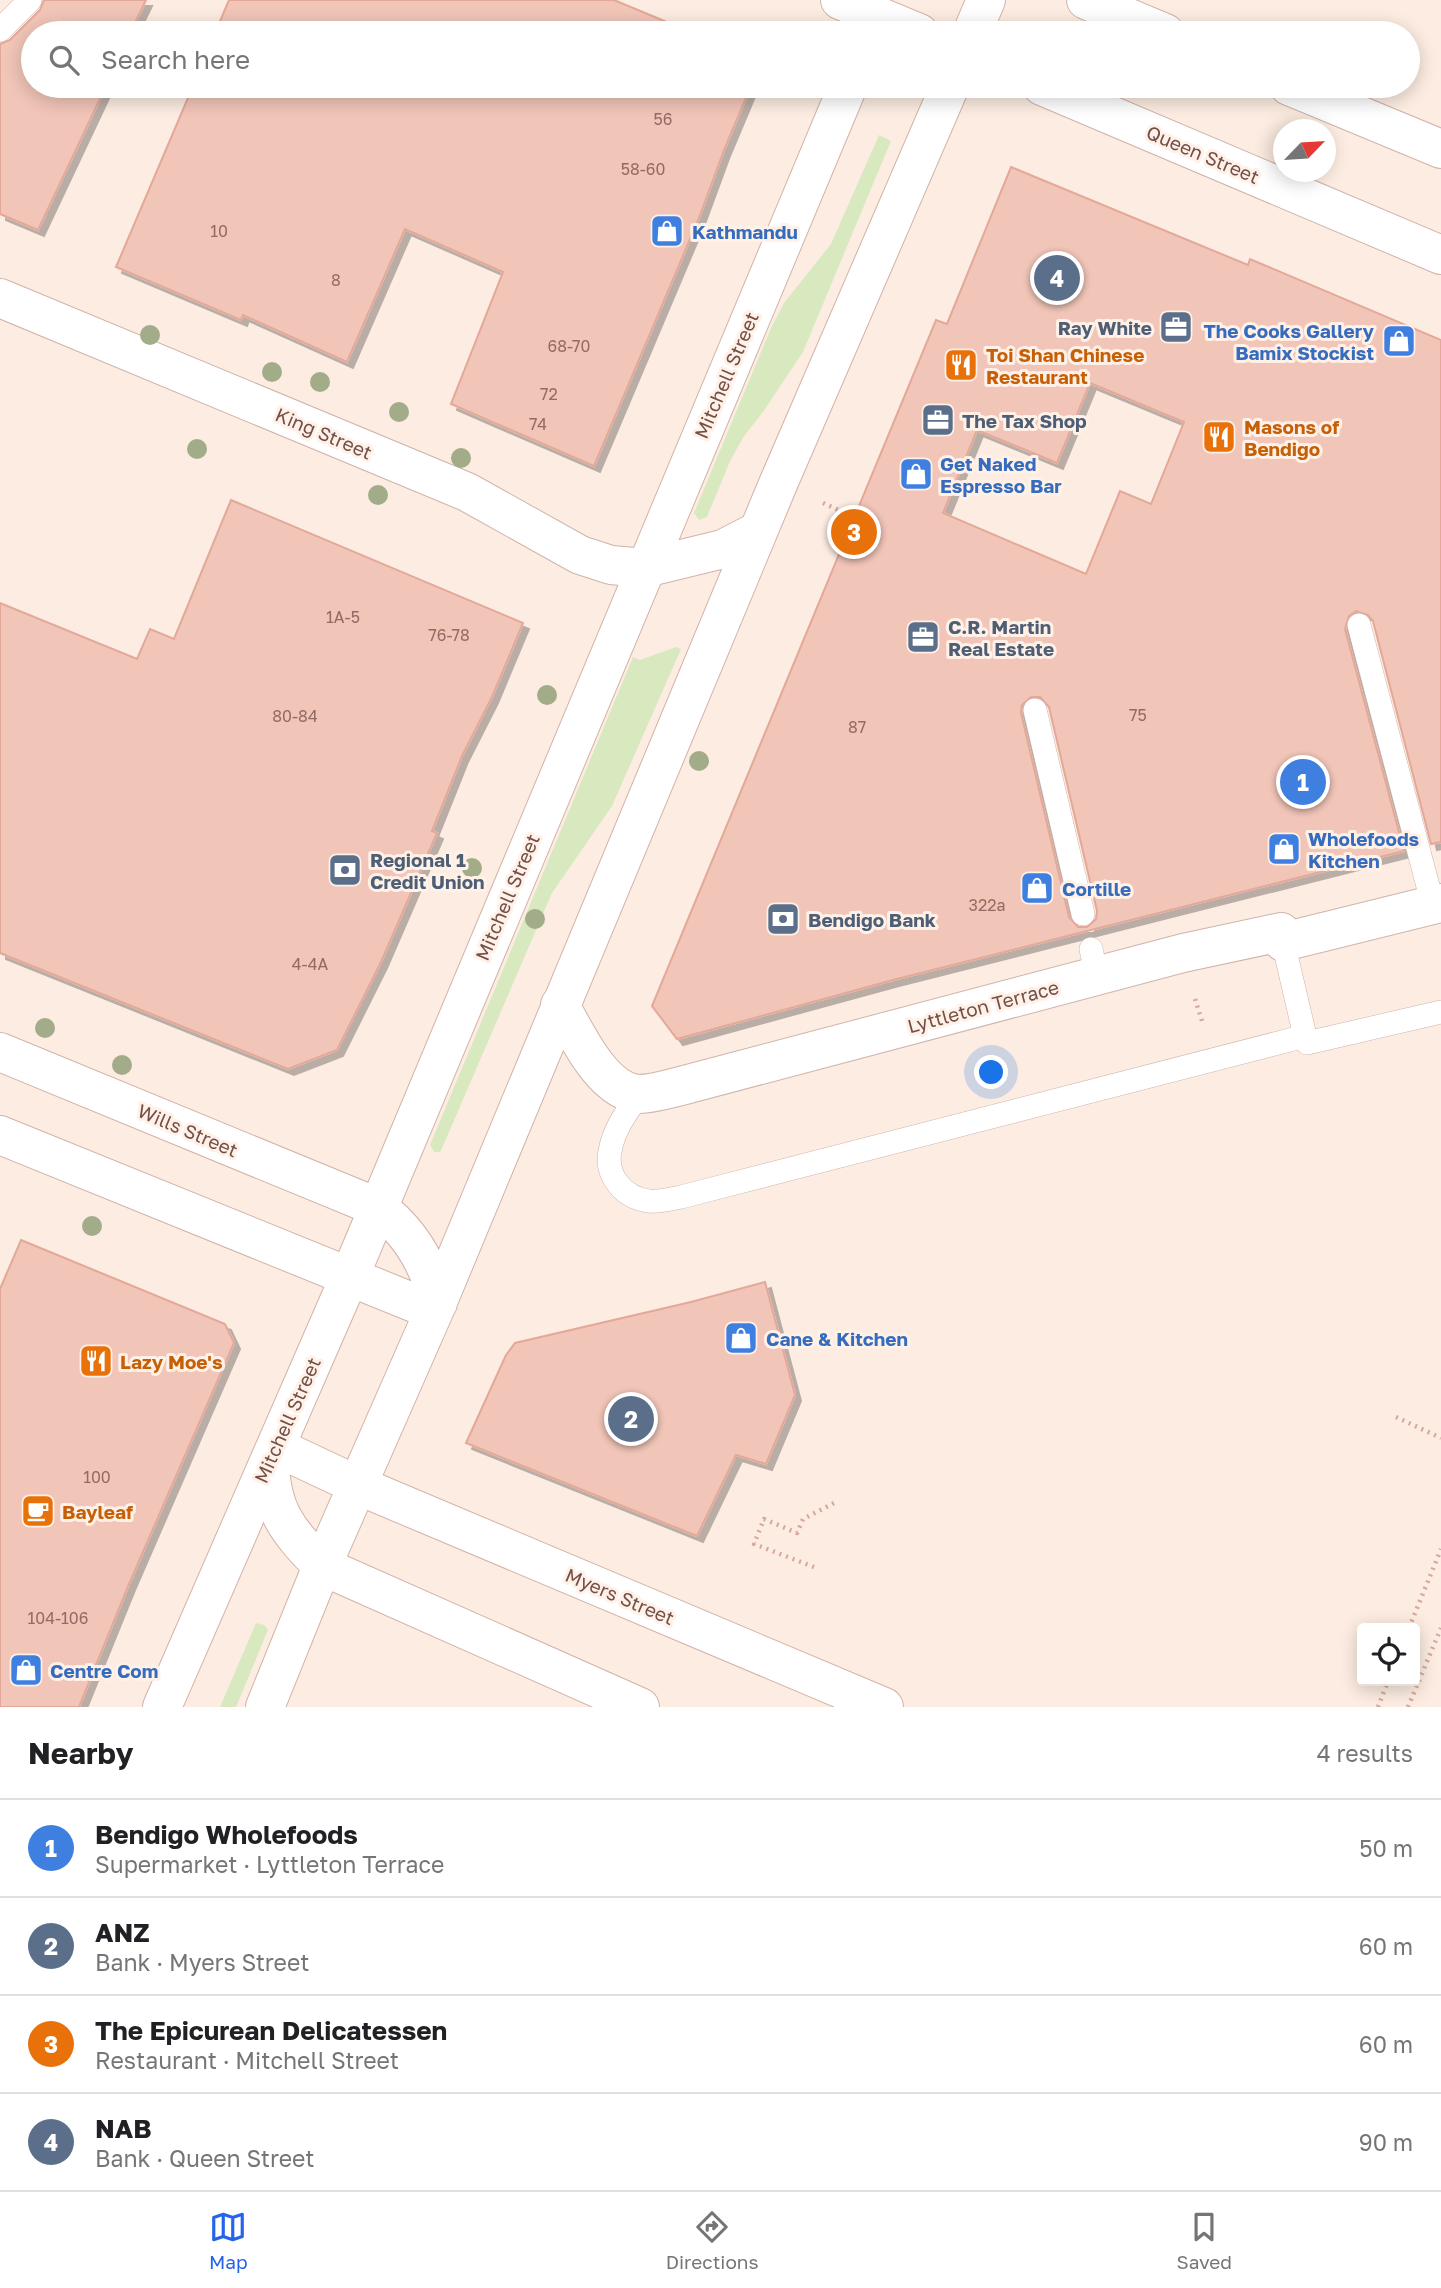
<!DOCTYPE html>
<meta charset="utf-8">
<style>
:root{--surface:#fff;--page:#f6f6f6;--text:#202124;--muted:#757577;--line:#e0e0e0;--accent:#2563eb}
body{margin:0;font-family:"Golos Text",sans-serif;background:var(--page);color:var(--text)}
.controls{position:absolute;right:21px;bottom:21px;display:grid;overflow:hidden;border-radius:7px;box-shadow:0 4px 18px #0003}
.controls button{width:63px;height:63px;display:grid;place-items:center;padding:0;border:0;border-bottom:2px solid var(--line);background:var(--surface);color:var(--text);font:35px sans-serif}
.compass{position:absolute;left:1273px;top:119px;width:63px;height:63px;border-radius:50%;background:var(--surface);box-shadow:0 4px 18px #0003;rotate:65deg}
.you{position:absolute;left:992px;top:1073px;width:24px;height:24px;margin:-18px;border:5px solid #fff;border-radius:50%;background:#1a73e8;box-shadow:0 0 0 10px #1a73e833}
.badge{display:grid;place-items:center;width:46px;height:46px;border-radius:50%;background:var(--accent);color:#fff;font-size:23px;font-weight:700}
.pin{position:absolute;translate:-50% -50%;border:4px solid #fff;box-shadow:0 2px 7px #0006}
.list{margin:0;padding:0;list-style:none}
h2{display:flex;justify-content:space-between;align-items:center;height:91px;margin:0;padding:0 28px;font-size:30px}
h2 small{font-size:23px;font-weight:400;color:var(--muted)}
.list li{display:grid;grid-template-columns:46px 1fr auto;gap:21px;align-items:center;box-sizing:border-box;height:98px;padding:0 28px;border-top:2px solid var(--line)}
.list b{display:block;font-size:26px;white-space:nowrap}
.list p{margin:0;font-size:23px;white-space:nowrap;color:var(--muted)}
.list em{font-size:23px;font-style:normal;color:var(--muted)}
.icon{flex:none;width:38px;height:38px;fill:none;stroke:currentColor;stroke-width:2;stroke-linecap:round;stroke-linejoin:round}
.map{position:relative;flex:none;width:1441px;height:1707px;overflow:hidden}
.search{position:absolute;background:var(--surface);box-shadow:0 4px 18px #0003;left:21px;right:21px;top:21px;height:77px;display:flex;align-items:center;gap:18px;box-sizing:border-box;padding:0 24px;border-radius:38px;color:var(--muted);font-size:26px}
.sheet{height:483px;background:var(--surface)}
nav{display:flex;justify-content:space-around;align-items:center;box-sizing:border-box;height:98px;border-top:2px solid var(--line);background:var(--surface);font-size:19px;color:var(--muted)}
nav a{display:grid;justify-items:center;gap:4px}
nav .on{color:var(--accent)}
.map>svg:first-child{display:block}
.grass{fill:#d8e9c0}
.building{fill:#f1c5b8;stroke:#e4a899;stroke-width:2;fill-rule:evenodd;filter:url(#shadow)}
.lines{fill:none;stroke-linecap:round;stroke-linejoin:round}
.lane-casing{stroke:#cfb4ab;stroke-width:24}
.street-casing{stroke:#cfb4ab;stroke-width:40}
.secondary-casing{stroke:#d2b3a8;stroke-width:40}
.path{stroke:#d6a89c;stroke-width:4.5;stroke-dasharray:2 5;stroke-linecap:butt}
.lane{stroke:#fff;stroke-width:23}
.street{stroke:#fff;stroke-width:38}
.secondary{stroke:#fff;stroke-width:38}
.tree{fill:#a3ac88}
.labels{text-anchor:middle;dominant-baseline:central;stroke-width:6;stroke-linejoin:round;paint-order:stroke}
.number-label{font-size:16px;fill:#926c64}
.street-label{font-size:19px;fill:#734f48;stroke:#fff1e7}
.shop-label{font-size:19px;font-weight:bold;fill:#366cbe;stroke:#fff1e7;text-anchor:start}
.service-label{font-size:19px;font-weight:bold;fill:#4e5e75;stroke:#fff1e7;text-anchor:start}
.food-label{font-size:19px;font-weight:bold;fill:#c56008;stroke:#fff1e7;text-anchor:start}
</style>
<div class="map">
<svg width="1441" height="1707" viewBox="0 0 1441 1707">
<defs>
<filter id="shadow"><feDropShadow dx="6" dy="6" stdDeviation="0" flood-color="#0004"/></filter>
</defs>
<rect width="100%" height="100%" fill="#fcece1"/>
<path class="grass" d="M879 135 891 141 803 352 763 412 744 436 730 461 707 517 699 520 694 513 771 328 784 303 831 244Z
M676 647 681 649 612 806 552 893 443 1146 440 1152H434L430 1145 633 657 640 660Z
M256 1623 264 1625 268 1630 236 1707H220Z"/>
<path class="building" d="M44 0H146L130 33H33V86H106L38 230 0 214V44L10 40 40 10Z
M229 0H614L693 33H215Z
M193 86H751L724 150 699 218 594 466 451 404 503 272 405 229 347 362 243 315 241 320 116 267Z
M1011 167 1248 265 1250 259 1441 340V842L1431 844 1373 621 1368 615 1356 611 1349 616 1345 629 1404 851 893 980 677 1039 652 1006 936 320 947 324ZM1090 383 1184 422 1151 504 1120 491 1086 574 943 513 977 430 1057 463ZM1031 697H1040L1049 707 1097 911 1096 919 1087 927H1078L1069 917 1021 713 1022 705Z
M231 500 523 623 492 697 462 756 432 831 437 833 381 962 337 1050 288 1069 0 953V603L137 659 150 629 174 639Z
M21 1240 225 1324 234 1343 129 1584 79 1707H0V1289Z
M765 1282 795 1395 766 1464 736 1455 697 1536 466 1443 506 1355 515 1343 691 1302Z"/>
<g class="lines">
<defs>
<path id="lane" d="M0 30 30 0
M1359 625 1433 905
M1035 710 1083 914
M1091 949 1097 977
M1305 1036 1307 1043 1441 1012
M641 1094C626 1111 614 1129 610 1151 605 1176 624 1198 649 1201 660 1202 671 1199 681 1197L1305 1036 1283 942"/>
<path id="street" d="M840 0 878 16
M1086 0 1165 33
M1042 86 1441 255
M1289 86 1441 149
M0 298 467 492 580 555 611 565 645 568
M560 1005C576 1033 602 1092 639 1094 652 1094 665 1090 677 1087L1183 953 1281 932 1283 942 1441 903"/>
<path id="secondary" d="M878 16 919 33
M972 33 986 0
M645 568 723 549 758 531
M0 1052 377 1207C410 1231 429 1264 438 1303
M0 1135 434 1311
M276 1447 357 1485 884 1707
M270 1459C270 1511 288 1531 322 1566L640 1707
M162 1707 349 1278 848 86
M265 1707 322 1566 434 1311 778 484 950 86"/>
</defs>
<use href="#lane" class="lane-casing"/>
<use href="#street" class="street-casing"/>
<use href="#secondary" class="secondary-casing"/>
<path class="path" d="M823 503 854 517
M1195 999 1202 1021
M1396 1417 1441 1438
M814 1567 754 1544 764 1519 797 1533 803 1519 834 1503
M1409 1628 1441 1549
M1378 1707 1388 1681
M1408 1707 1441 1628"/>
<use href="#lane" class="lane"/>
<use href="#street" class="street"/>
<use href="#secondary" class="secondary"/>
</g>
<g class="tree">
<circle cx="150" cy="335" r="10"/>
<circle cx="272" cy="372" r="10"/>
<circle cx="320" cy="382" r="10"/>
<circle cx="399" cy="412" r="10"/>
<circle cx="197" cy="449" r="10"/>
<circle cx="461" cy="458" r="10"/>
<circle cx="378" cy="495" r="10"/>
<circle cx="547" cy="695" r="10"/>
<circle cx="699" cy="761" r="10"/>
<circle cx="472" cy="868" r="10"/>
<circle cx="535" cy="919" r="10"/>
<circle cx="45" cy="1028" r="10"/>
<circle cx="122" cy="1065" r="10"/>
<circle cx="92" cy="1226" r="10"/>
</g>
<defs>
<symbol id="shop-square" viewBox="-11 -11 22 22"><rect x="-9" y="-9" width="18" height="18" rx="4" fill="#3f7fe0" stroke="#fff1e7"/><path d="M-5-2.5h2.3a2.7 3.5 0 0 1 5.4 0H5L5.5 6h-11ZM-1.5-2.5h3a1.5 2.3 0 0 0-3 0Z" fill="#fff"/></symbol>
<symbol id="office-square" viewBox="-11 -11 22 22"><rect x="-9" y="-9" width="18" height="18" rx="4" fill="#5c6f8a" stroke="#fff1e7"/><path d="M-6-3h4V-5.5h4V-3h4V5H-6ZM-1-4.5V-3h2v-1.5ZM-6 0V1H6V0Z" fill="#fff"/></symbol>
<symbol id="restaurant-square" viewBox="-11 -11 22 22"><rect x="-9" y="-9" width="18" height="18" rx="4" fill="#e8710a" stroke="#fff1e7"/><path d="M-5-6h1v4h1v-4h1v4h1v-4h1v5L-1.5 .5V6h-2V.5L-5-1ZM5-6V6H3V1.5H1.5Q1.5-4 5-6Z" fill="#fff"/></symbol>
<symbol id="bank-square" viewBox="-11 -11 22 22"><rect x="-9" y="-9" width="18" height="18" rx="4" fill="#5c6f8a" stroke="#fff1e7"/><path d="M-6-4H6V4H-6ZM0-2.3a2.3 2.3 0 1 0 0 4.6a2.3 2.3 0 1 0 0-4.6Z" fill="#fff"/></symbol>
<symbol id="cafe-square" viewBox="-11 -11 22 22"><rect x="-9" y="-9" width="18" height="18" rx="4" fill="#e8710a" stroke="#fff1e7"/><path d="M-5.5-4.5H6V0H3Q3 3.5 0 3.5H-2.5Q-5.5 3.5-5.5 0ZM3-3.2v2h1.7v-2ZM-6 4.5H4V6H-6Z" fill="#fff"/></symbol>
</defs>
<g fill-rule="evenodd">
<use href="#shop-square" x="648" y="212" width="38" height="38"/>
<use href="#office-square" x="1157" y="308" width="38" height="38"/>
<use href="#shop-square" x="1380" y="322" width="38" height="38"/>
<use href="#restaurant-square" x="942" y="346" width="38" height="38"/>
<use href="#office-square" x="919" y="401" width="38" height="38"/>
<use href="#restaurant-square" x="1200" y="418" width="38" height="38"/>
<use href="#shop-square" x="897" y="455" width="38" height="38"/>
<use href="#office-square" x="904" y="618" width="38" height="38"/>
<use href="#shop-square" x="1265" y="830" width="38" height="38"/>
<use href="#bank-square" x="326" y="851" width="38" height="38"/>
<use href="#shop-square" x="1018" y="869" width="38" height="38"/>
<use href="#bank-square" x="764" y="900" width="38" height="38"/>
<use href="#shop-square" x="722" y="1319" width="38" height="38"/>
<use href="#restaurant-square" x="77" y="1342" width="38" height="38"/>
<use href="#cafe-square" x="19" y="1492" width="38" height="38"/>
<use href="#shop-square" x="7" y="1651" width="38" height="38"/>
</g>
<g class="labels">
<g class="number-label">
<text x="663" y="119">56</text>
<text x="643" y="169">58-60</text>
<text x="219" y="231">10</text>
<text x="336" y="280">8</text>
<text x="569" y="346">68-70</text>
<text x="549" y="394">72</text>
<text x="538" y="424">74</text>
<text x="343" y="617">1A-5</text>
<text x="449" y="635">76-78</text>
<text x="1138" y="715">75</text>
<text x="295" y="716">80-84</text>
<text x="857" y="727">87</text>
<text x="987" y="905">322a</text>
<text x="310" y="964">4-4A</text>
<text x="97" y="1477">100</text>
<text x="58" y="1618">104-106</text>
</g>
<g class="street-label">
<text transform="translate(1203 154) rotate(23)">Queen Street</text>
<text transform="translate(726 375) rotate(-67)">Mitchell Street</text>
<text transform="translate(324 433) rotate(23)">King Street</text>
<text transform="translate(507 897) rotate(-67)">Mitchell Street</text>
<text transform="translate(983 1006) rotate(-15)">Lyttleton Terrace</text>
<text transform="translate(188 1130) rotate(23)">Wills Street</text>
<text transform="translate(287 1420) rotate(-66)">Mitchell Street</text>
<text transform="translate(620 1596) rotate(23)">Myers Street</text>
</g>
<g class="shop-label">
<text x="692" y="231">Kathmandu</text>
<text x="1374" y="330" text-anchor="end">The Cooks Gallery<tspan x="1374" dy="22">Bamix Stockist</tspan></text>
<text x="940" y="463">Get Naked<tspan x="940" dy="22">Espresso Bar</tspan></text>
<text x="1308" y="838">Wholefoods<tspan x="1308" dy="22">Kitchen</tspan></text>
<text x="1062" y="888">Cortille</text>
<text x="766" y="1338">Cane &amp; Kitchen</text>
<text x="50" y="1670">Centre Com</text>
</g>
<g class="service-label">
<text x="1152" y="327" text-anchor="end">Ray White</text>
<text x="962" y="420">The Tax Shop</text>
<text x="948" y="626">C.R. Martin<tspan x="948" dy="22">Real Estate</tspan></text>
<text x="370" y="859">Regional 1<tspan x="370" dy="22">Credit Union</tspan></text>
<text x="808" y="919">Bendigo Bank</text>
</g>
<g class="food-label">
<text x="986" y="354">Toi Shan Chinese<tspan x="986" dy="22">Restaurant</tspan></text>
<text x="1244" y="426">Masons of<tspan x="1244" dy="22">Bendigo</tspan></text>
<text x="120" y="1361">Lazy Moe's</text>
<text x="62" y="1511">Bayleaf</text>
</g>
</g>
</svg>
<div class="controls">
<button><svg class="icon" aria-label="locate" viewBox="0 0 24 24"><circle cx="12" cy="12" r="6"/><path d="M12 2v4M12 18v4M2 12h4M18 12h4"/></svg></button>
</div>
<svg class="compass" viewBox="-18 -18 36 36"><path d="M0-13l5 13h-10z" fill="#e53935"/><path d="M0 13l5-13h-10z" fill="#757577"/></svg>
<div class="you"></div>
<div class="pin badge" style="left:1303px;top:782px;background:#3f7fe0">1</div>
<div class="pin badge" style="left:631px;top:1419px;background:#5c6f8a">2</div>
<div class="pin badge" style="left:854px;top:532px;background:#e8710a">3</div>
<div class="pin badge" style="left:1057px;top:278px;background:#5c6f8a">4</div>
<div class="search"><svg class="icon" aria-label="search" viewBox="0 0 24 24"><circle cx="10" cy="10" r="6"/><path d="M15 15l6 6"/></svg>Search here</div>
</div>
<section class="sheet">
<h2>Nearby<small>4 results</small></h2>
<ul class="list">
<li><span class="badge" style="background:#3f7fe0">1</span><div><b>Bendigo Wholefoods</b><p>Supermarket · Lyttleton Terrace</p></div><em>50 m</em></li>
<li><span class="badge" style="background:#5c6f8a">2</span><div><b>ANZ</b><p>Bank · Myers Street</p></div><em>60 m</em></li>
<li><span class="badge" style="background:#e8710a">3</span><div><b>The Epicurean Delicatessen</b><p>Restaurant · Mitchell Street</p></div><em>60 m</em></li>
<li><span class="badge" style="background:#5c6f8a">4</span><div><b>NAB</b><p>Bank · Queen Street</p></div><em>90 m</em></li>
</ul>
</section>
<nav>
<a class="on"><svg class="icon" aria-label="map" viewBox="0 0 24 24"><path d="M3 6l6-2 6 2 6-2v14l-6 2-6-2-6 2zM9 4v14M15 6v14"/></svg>Map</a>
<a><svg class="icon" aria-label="directions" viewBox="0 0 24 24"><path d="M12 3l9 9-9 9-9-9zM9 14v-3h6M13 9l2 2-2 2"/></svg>Directions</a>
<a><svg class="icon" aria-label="saved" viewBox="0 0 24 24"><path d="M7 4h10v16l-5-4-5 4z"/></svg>Saved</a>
</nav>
